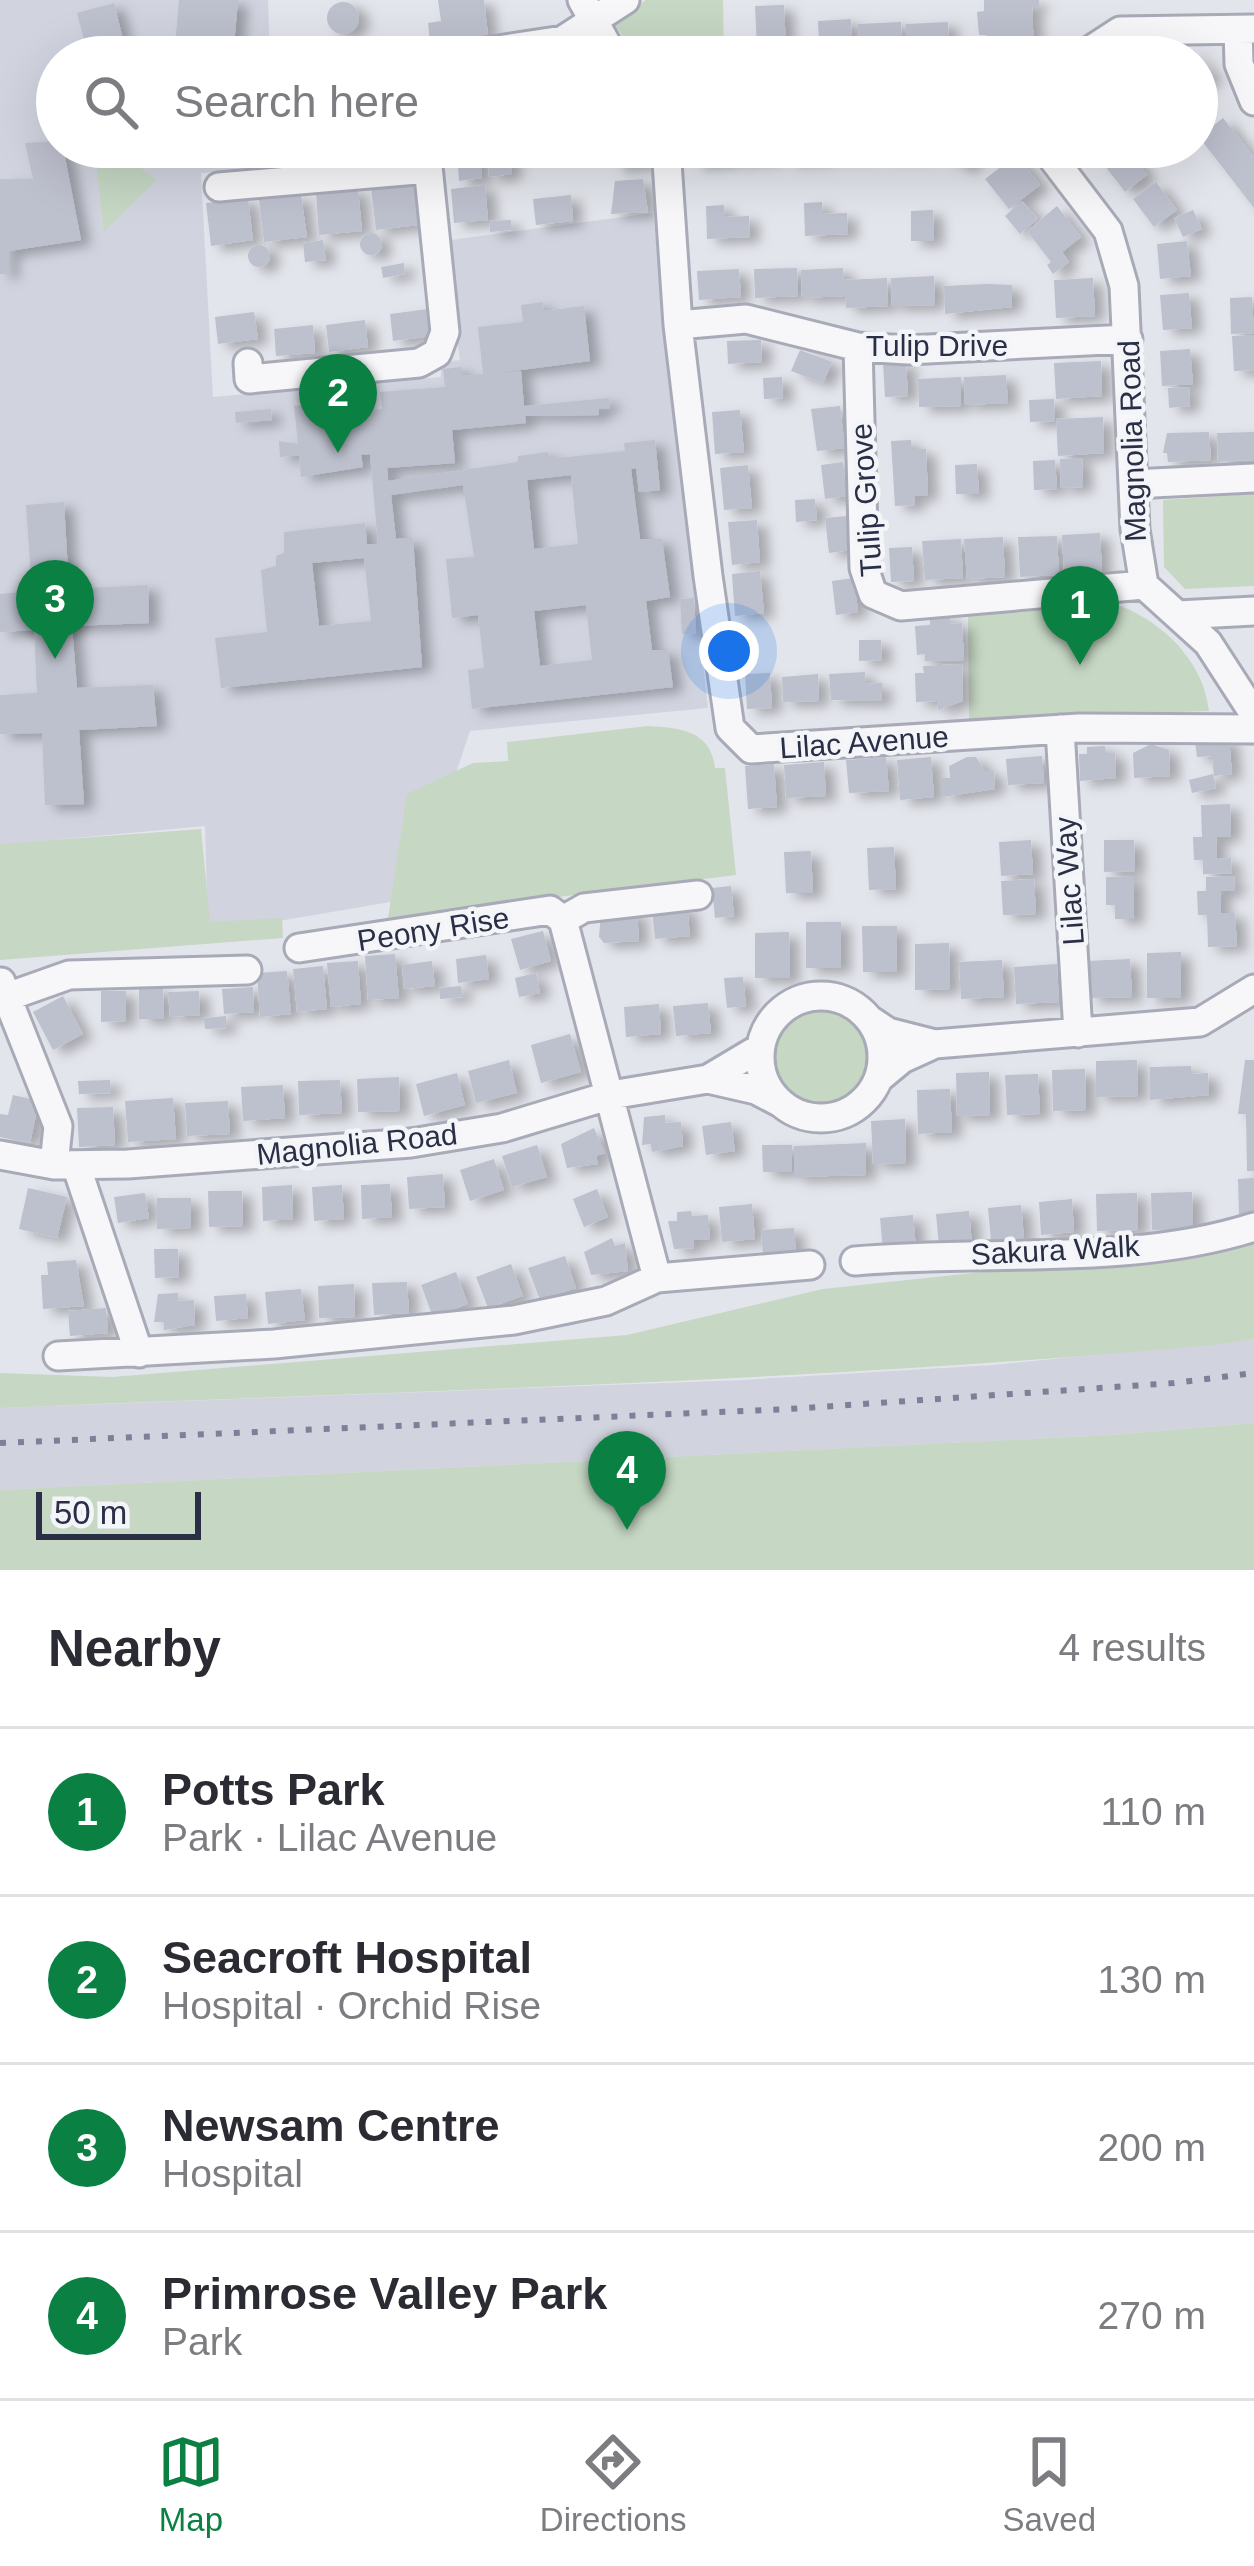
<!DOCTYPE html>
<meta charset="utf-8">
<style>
:root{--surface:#fff;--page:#f2f2f3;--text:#2b2b33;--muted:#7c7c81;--line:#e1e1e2;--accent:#0b8043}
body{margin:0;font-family:Helvetica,sans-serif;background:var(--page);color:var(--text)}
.scale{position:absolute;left:36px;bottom:30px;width:165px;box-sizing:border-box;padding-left:12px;border:6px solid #2a2f46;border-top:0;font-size:33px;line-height:42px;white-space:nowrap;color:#2a2f46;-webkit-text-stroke:9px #f4f5f9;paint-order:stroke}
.you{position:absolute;left:729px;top:651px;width:42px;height:42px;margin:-30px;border:9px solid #fff;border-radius:50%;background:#1a73e8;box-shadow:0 0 0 18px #1a73e833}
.badge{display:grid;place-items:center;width:78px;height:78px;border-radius:50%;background:var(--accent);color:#fff;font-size:39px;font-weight:700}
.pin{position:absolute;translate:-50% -99px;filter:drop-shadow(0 3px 6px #0008)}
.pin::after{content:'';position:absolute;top:63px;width:42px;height:36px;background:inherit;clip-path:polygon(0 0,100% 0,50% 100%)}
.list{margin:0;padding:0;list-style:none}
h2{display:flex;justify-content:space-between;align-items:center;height:156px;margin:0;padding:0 48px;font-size:51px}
h2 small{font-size:39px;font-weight:400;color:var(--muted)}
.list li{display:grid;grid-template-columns:78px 1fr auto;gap:36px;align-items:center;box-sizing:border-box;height:168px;padding:0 48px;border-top:3px solid var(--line)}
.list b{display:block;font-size:45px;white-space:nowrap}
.list p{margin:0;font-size:39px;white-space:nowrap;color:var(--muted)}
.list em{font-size:39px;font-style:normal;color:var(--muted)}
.icon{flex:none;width:66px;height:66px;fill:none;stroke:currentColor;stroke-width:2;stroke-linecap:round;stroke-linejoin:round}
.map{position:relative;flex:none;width:1254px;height:1570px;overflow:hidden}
.search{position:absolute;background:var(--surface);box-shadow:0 12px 48px #0002;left:36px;right:36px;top:36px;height:132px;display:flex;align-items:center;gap:30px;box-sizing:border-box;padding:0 42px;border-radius:66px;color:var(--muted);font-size:45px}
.sheet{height:828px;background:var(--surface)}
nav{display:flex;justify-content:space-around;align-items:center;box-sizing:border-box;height:168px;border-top:3px solid var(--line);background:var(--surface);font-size:33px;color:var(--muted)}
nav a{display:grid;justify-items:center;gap:6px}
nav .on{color:var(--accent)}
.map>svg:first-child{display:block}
.built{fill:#d1d4df}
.green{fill:#c6d7c4}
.building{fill:#bdc0cd;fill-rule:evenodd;filter:url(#shadow)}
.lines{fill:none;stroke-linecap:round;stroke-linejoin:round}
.street-casing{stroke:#a8abb7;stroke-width:33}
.street{stroke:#f7f7fa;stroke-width:27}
.rail{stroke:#7c8197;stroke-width:6;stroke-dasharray:6 12;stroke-linecap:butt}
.labels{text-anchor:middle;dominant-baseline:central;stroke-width:9;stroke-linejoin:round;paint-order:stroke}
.street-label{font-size:30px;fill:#2a2f46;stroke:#f4f5f9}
</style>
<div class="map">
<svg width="1254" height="1570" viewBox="0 0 1254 1570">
<defs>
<filter id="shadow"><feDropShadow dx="10" dy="5.5" stdDeviation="6" flood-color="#0004"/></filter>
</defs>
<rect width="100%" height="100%" fill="#e3e5ec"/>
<path class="built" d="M0 0H268L270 57H57V147H409L410 154 201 173 213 397 441 377V362L460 360 443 241 653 213 708 708 470 731 414 898 208 933 205 826 0 845Z
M1254 1339V1423L1111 1435 0 1490V1408L743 1380 993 1365Z"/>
<path class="green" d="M646 0H723L724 57H638L614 24Z
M94 147H112L157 180 104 231Z
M1254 494V586L1185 589 1164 567 1163 500Z
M1109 602C1157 616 1204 659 1209 711L969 719 968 615Z
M648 726C681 728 711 731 715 768H725L736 875 388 918 407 794 473 763 508 761 507 742Z
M201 829 210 922 282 918 283 938 0 960V844Z
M775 1056a48 48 0 1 1 96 0a48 48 0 1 1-96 0Z
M1254 1243V1339L1223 1344C816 1382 408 1391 0 1408V1373L112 1377 627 1335 823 1289Z
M1254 1423V1570H0V1490L1111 1435Z"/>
<path class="building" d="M179 0H238L233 57H174Z
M438 0H484L488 35 430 42 428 23 441 21Z
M984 0H1039V6H1032L1034 51 987 57 986 35H979L977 12 984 11Z
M327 18a16 16 0 1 1 32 0a16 16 0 1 1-32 0Z
M114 3 125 47 95 55 94 49 87 51 77 13Z
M784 5 786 48 757 49 755 6Z
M851 19 852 41 819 43 818 21Z
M901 22 902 51 859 52 858 24Z
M948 22 949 51 906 52V24Z
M1194 50 1213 76 1197 89V57H1185Z
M1223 118 1254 157V208L1199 137Z
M57 141V147H63L81 240 9 251V274H0V179H33L25 143Z
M288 147H311L312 157 289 160Z
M487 147H509L512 174 489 177Z
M613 147H648L649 164 615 167Z
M684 147H730L731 161 694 164 693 151Z
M733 147H772L773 158 734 161Z
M786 147H825V158L787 160Z
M831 147H870V153L831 155Z
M883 147H922V154H883Z
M934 147H978L966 169Z
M1113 147H1126L1147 175 1125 192 1099 158Z
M479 149 482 178 459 181 457 151Z
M1016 155 1040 185 1009 209 985 179Z
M643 179 648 212 611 214 615 181Z
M1156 182 1177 210 1154 227 1133 199Z
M413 183 418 225 376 230 371 188Z
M485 185 488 220 454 223 451 189Z
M358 189 362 231 319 235 316 192Z
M301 195 307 237 264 242 259 200Z
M571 195 573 221 536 225 533 199Z
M248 198 253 240 211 246 206 203Z
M1022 201 1038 219 1020 234 1005 216Z
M822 202 823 214 847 213 848 234 805 236 804 203Z
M724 205 725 217 749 216 750 237 707 239 706 206Z
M1057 206 1081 237 1062 252 1069 262 1053 274 1047 265 1051 262 1027 231Z
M933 210 934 241H911V211Z
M1193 210 1202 229 1183 237 1174 218Z
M511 220 512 230 490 232 489 221Z
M360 244a11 11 0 1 1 22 0a11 11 0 1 1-22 0Z
M323 240 326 260 305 262 303 243Z
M1187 241 1191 276 1160 279 1157 244Z
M248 256a11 11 0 1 1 22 0a11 11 0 1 1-22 0Z
M404 263 405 274 383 278 381 267Z
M797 268 798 296 755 298 754 269Z
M843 268 844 280 887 278 888 306 846 308 845 296 802 298 801 270Z
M739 269 741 297 699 300 697 271Z
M934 276 935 305 892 306 891 278Z
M1093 278 1095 316 1056 318 1054 280Z
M987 284 1012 285V307L945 314 944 286Z
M1189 293 1192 328 1163 330 1160 295Z
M1252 297 1254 333 1231 334 1230 298Z
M543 302 544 311 584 306 590 361 498 373 521 371 524 406 609 398 610 408 599 409V415L525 416 526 423 452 430 455 463 387 468 388 481 518 462V456L548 452 549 459 625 451 624 443 655 440 660 490 639 492 636 468 631 469 640 539H662L670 597 646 601 652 650H668L673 687 472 709 468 670 484 668 478 615 452 618 446 559 474 557 463 485 391 495 396 539 413 538 422 667 221 688 215 638 267 632 261 570 276 566V556L284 553V532L365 523 367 544H378L370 454 361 455 363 467 301 477 299 455 280 457 279 441 298 444 294 406 355 399 357 412 382 409 380 392 445 387 443 369 462 367V376L483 374 478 327 523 322 521 305ZM571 475 578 544 534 549 527 480ZM364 558 371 621 319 626 312 563ZM586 605 592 660 540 666 534 611Z
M428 309 432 336 393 341 390 314Z
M254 312 258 339 218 344 215 317Z
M365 320 368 347 329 352 326 325Z
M313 325 315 353 276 356 274 329Z
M1254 335V370L1234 371 1232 336Z
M761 340 762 362 728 364 727 341Z
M1190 349 1193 384 1162 386 1160 351Z
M800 350 832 362 823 383 791 371Z
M906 361 908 396 885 397 883 363Z
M1101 361 1102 396 1056 399 1054 363Z
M1006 375 1008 403 965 405 964 377Z
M782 377 783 398 764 399 763 378Z
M961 377V406L919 407 918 379Z
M1189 387 1190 406 1169 408 1168 388Z
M1054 399 1055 421 1030 422 1029 400Z
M840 406 845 448 817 451 811 409Z
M271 409 272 420 236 423 235 412Z
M740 410 744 452 715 454 712 412Z
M1103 417 1104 453 1058 456 1056 419Z
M1209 432 1211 460 1168 462 1167 453H1163L1167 433Z
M1254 432V460L1218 461 1217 433Z
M911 440V449H926L928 495 914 496 915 505 895 506 891 441Z
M1082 458 1083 487 1061 488 1060 459Z
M1055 460 1057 489 1034 490 1033 461Z
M843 462 847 496 825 499 821 465Z
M977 464 979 494H956L955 465Z
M748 465 752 508 724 510 720 468Z
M815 499 817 520 796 522 795 500Z
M64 502 69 589 148 585 149 623 72 626 77 688 153 685 157 726 79 730 84 804 45 805 42 733 0 734V695L37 693 34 630 0 632V594L32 591 26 505Z
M847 516 851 550 829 553 825 518Z
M757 520 760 562 732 565 728 522Z
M1100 533 1102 572 1064 574 1062 535Z
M1057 536 1059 575 1020 577 1018 537Z
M1003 537 1005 577 967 579 964 539Z
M961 539 963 578 925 580 922 541Z
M912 547 914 581 891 582 889 548Z
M760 571 764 613 735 616 732 574Z
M854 578 858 612 836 615 832 581Z
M694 598 696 633 682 634 680 599Z
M950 615V624L962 623 964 660 925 661V654L917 655 915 626 930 625V616Z
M859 640H881L882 660 859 661Z
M962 664 963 701 938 710 937 701 916 702 915 673H924L923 666Z
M865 672 866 684 882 683V701L831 700 829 674Z
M770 673 772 708 747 709 745 674Z
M818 674 819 701 783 702 782 677Z
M1229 738 1232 774 1214 776 1212 756 1197 757 1195 741Z
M1151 744 1169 750 1170 776 1134 778 1133 753Z
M1105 746 1106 753H1115L1116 778 1080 781 1079 754H1087V747Z
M1042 756 1044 783 1008 785 1006 759Z
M886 757 889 791 849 793 846 760Z
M931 757 934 797 900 800 897 760Z
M967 757H976L985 771H994L995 789 942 797V778H950L949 766Z
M824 762 826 796 786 798 784 765Z
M774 764 777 807 748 809 745 766Z
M1213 774 1216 788 1192 793 1189 780Z
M1230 804 1231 836 1216 837 1217 859 1231 858 1232 873 1203 874V860H1194L1193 837H1202L1201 805Z
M1031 840 1033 874 1001 876 999 842Z
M1104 840H1134L1135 871 1104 872Z
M894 847 896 889 869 890 867 848Z
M811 851 813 893H786L784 852Z
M1134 876V919H1115V905H1106V877Z
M1234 876 1235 891H1221V913H1235L1237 946 1208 947 1207 915H1198L1197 891H1206V877Z
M1034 879 1036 914 1003 915 1001 881Z
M731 886 734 916 715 918 712 888Z
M687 906 690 936 655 939 652 909Z
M637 911 639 941 604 943 599 937 601 914Z
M806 922H841V968H806Z
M862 926H897V972H863Z
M543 931 551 961 520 970 511 939Z
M789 932 790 978H755V933Z
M949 943 950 989 915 990V944Z
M1181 952V998H1147V953Z
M395 954 399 998 368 1000 365 956Z
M486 955 489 979 458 983 456 959Z
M1130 959 1132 997 1089 998 1087 961Z
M1002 960 1004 997 961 999 959 962Z
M358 961 361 1004 331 1007 327 963Z
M432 961 435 986 404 989 402 965Z
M1057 964 1059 1002 1016 1004 1014 967Z
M323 966 327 1009 297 1012 293 969Z
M287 971 291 1014 260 1017 257 973Z
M536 973 540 993 519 997 515 978Z
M743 977 746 1006 727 1008 724 978Z
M461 986 463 997 440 999 439 988Z
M253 987 254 1012 224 1014 222 989Z
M139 988H163L164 1019H139Z
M101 991H126V1021L101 1022Z
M199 991 200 1015 170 1017 168 992Z
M63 996 83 1034 53 1050 33 1012Z
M708 1003 711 1033 676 1036 673 1006Z
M659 1004 661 1034 626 1037 624 1007Z
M226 1016 227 1028 205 1029 204 1018Z
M570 1034 581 1072 541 1083 531 1045Z
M509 1060 517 1093 476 1103 468 1071Z
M1137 1060 1138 1096 1096 1097V1061Z
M1245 1060H1254V1171H1247L1246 1114H1238Z
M1191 1066 1192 1074 1208 1073 1209 1095 1150 1100V1067Z
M1085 1069 1086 1110 1053 1111 1052 1070Z
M989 1072 990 1115 957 1116 956 1073Z
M457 1073 465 1105 424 1116 416 1084Z
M1038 1074 1040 1114 1007 1115 1005 1075Z
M399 1077 400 1111 358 1112 357 1079Z
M110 1080 111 1093 79 1094 78 1081Z
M340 1080 342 1113 299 1115 298 1081Z
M283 1085 285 1118 243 1121 241 1087Z
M950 1089 952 1132 918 1134 917 1090Z
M13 1095 39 1101 30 1143 0 1137V1114L8 1115Z
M173 1098 176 1139 128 1142 125 1101Z
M228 1101 230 1134 187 1136 185 1103Z
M113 1107 115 1145 79 1147 77 1108Z
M665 1115V1123L681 1122 683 1146 652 1152 651 1144 642 1145 644 1117Z
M905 1119 906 1163 873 1164 871 1121Z
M731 1122 735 1151 706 1155 702 1126Z
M594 1128 605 1153 596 1156 598 1164 567 1168 561 1144Z
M866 1143V1175L794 1177V1146Z
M537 1145 547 1177 512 1187 502 1156Z
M762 1145H792V1172H763Z
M494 1159 504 1190 470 1201 460 1170Z
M443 1174 445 1207 409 1209 407 1177Z
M1254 1178V1213L1239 1214 1238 1179Z
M390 1184 392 1217 362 1219 361 1185Z
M292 1185 293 1219 263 1221 262 1187Z
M342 1185 344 1219 314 1221 312 1187Z
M28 1188 67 1197 57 1238 19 1229Z
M597 1189 608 1217 584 1227 573 1199Z
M208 1191H242L243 1226 209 1227Z
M1192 1192 1193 1229 1152 1230 1151 1193Z
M145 1193 149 1218 118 1223 114 1197Z
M1137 1193 1138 1230 1097 1231 1096 1194Z
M157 1198H191V1228L157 1229Z
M1072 1199 1074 1232 1041 1235 1039 1202Z
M752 1204 755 1239 722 1242 719 1207Z
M1021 1205 1024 1238 991 1241 988 1208Z
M691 1211 692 1216 708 1215 710 1239 693 1240 694 1248 674 1249 668 1221H677V1212Z
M969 1211 972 1244 939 1247 936 1214Z
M913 1215 916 1248 883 1251 880 1218Z
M794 1228 796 1254 763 1256 761 1230Z
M612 1238 615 1246 625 1243 628 1271 591 1275 584 1252Z
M154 1249H178L179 1277 155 1278Z
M565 1256 576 1288 540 1300 528 1268Z
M76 1260 84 1306 43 1309 41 1275H48L47 1262Z
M511 1264 523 1296 488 1308 476 1277Z
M456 1272 468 1304 433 1317 421 1285Z
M407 1282 409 1313 374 1315 372 1283Z
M354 1284 355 1317 319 1318 318 1286Z
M301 1289 305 1320 268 1324 265 1292Z
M178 1293V1301L194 1300 195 1325 164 1330V1322H154L158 1294Z
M246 1294 248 1318 216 1321 214 1296Z
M106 1308 108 1333 70 1336 68 1311Z"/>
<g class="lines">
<defs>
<path id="street" d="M582 0 614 57
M1238 30 1239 64 1254 101
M453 57 563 40 625 0
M1080 57 1120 31 1254 29
M666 147 678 325 708 576 730 728 751 749 1079 728 1254 729
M1044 147 1108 231 1124 286 1135 529 1144 585 1208 643 1254 714
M219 187 428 169
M678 325 746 319 858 347 908 350 1128 339
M858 347 864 568 873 594 901 606 1144 585
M248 363 249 379 419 363 437 353 445 332 426 147
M1133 484 1254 478
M1178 615 1254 611
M1060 729 1078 1033
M563 920 584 908 698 895
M299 948 550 910 563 920 657 1278
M1 982 58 1126 54 1165
M760 1057a61 61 0 1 1 122 0a61 61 0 1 1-122 0Z
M7 997 69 975 247 970
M870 1020 888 1032 935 1044 902 1059 878 1079
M935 1044 1200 1022 1254 989
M760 1048 708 1079 756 1090 779 1102
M0 1155 54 1165 128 1164 411 1143 502 1128 611 1095 708 1079
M76 1165 139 1353
M855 1261C985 1249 1129 1267 1254 1227
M58 1356 274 1344 514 1320 606 1301 657 1278 810 1265"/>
</defs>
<use href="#street" class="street-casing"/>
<use href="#street" class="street"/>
<path class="rail" d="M0 1443 789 1409 1174 1383 1254 1373"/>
</g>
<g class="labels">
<g class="street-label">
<text x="937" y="345">Tulip Drive</text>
<text transform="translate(1132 441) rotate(-92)">Magnolia Road</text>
<text transform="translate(866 500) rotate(-94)">Tulip Grove</text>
<text transform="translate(864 742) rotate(-4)">Lilac Avenue</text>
<text transform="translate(1069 881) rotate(-94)">Lilac Way</text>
<text transform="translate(433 929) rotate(-9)">Peony Rise</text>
<text transform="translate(357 1144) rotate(-6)">Magnolia Road</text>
<text transform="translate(1055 1250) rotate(-3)">Sakura Walk</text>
</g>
</g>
</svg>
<div class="scale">50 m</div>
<div class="you"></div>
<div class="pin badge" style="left:1080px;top:665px">1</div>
<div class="pin badge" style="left:338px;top:453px">2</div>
<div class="pin badge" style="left:55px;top:659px">3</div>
<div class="pin badge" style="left:627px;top:1530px">4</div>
<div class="search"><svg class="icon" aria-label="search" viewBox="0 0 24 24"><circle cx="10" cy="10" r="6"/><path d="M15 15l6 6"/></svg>Search here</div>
</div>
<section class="sheet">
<h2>Nearby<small>4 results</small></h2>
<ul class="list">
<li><span class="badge">1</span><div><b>Potts Park</b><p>Park · Lilac Avenue</p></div><em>110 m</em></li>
<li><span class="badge">2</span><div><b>Seacroft Hospital</b><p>Hospital · Orchid Rise</p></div><em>130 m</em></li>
<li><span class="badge">3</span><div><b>Newsam Centre</b><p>Hospital</p></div><em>200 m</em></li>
<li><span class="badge">4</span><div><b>Primrose Valley Park</b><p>Park</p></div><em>270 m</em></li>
</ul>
</section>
<nav>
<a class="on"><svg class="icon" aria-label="map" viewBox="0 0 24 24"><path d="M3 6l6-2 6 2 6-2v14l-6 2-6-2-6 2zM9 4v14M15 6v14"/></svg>Map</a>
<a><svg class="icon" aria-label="directions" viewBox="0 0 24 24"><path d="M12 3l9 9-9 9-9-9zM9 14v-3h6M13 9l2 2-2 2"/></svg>Directions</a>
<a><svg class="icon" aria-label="saved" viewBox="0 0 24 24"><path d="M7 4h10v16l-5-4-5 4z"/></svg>Saved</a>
</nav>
